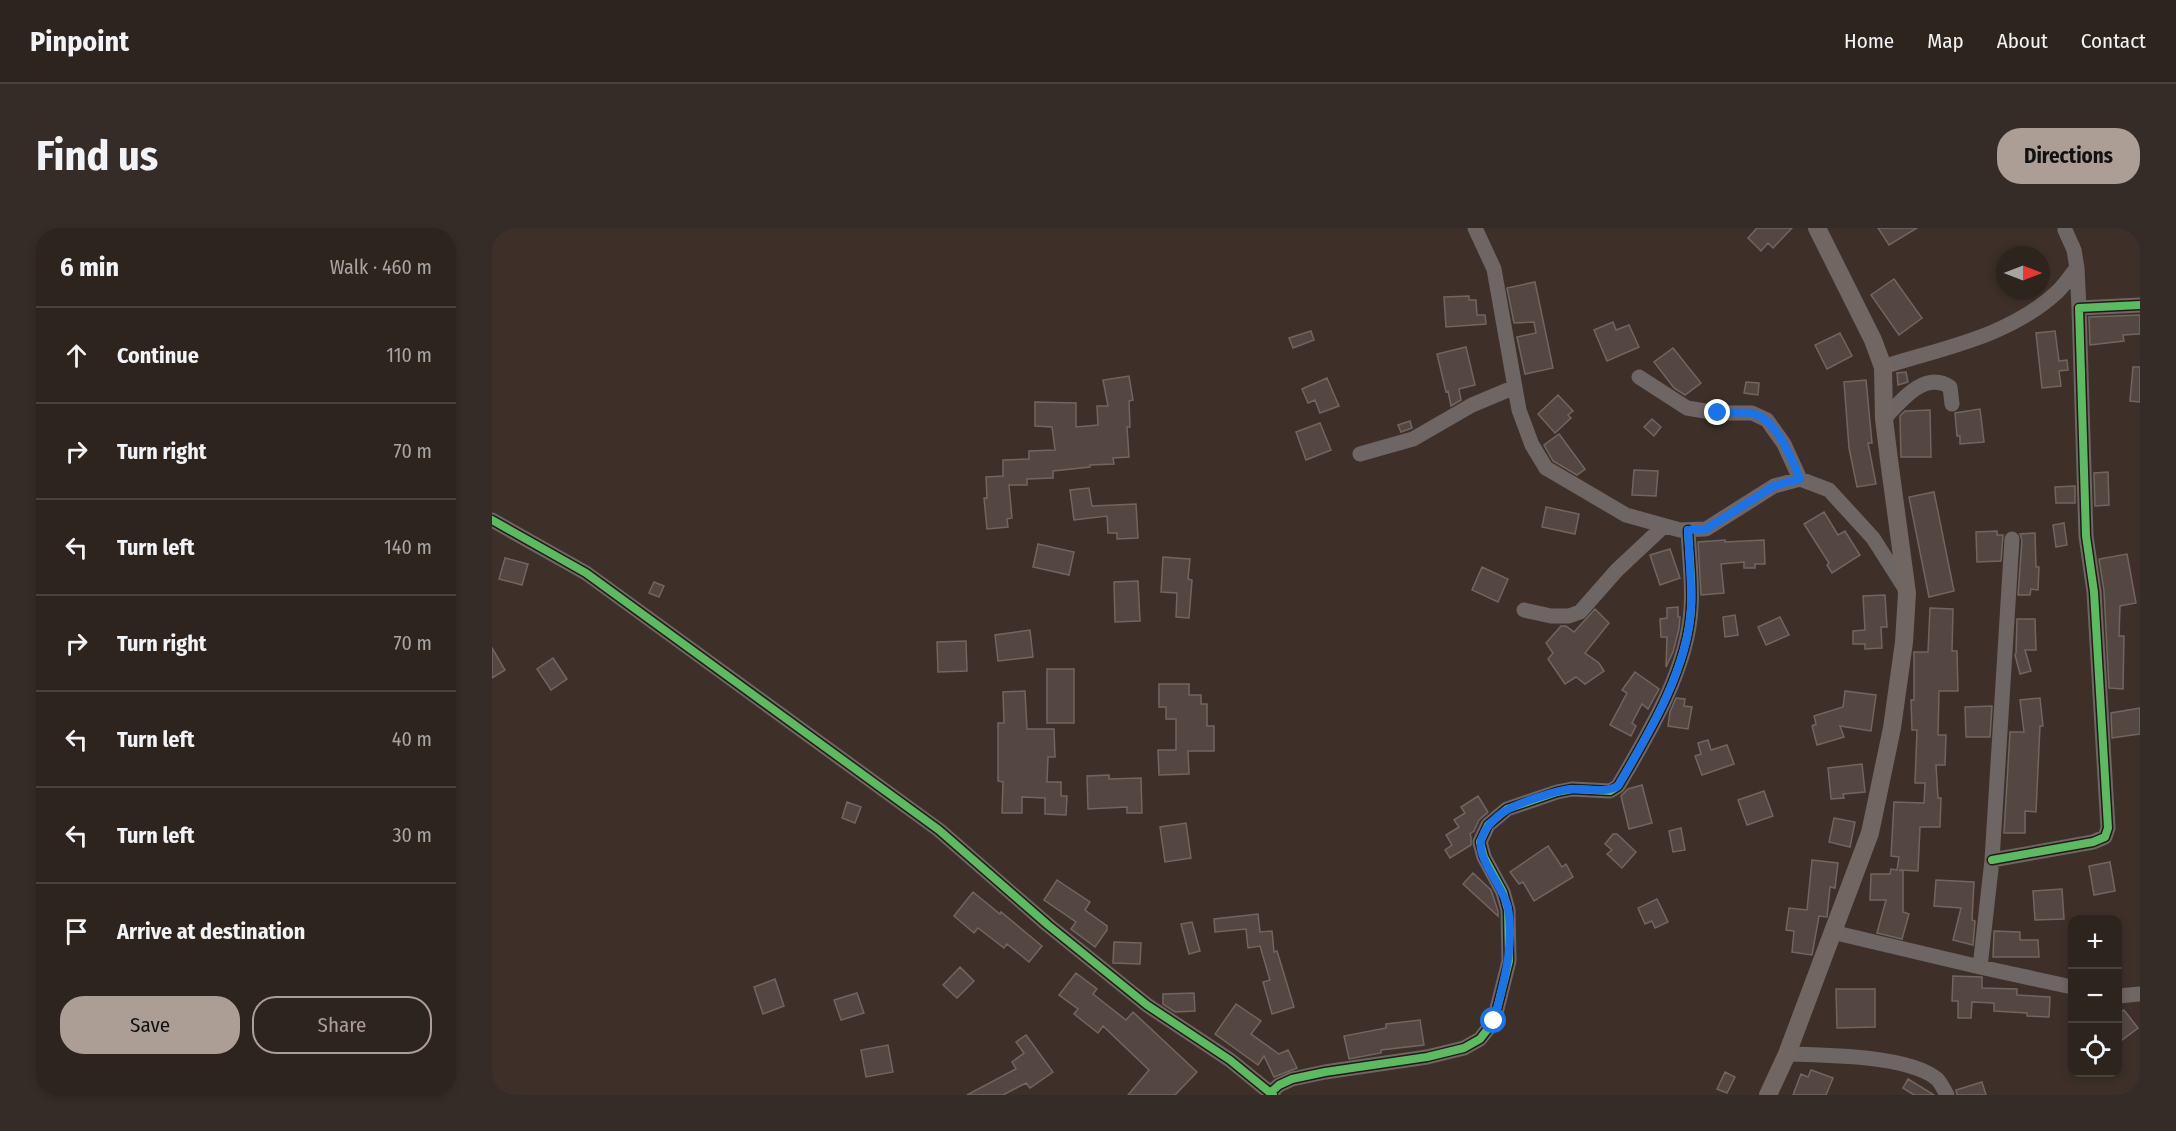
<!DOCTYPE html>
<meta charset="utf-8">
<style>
:root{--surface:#2e241e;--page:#362c27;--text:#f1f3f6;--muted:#a7a4a4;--line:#49413c;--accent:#ad9e95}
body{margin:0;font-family:"Fira Sans Condensed",sans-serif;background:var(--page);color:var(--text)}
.controls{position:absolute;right:18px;bottom:18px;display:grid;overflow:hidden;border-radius:12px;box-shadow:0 3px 9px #0003}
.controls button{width:54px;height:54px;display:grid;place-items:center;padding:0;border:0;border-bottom:2px solid var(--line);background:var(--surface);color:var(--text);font:30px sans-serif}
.compass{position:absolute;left:1504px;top:18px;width:54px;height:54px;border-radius:50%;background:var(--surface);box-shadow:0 3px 9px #0003;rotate:90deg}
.stop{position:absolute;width:18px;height:18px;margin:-14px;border:4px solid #1a73e8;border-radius:50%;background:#fff}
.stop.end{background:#1a73e8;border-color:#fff;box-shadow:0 2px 6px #0008}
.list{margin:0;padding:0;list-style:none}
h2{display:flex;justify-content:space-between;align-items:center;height:78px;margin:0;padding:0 24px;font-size:26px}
h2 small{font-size:20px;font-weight:400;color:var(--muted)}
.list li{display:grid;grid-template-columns:39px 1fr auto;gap:18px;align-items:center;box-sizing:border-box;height:96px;padding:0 24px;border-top:2px solid var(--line)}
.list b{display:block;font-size:22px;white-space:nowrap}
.list em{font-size:20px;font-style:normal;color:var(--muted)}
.actions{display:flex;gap:12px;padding:18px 24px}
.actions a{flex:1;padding:14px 0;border:2px solid var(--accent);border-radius:24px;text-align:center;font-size:21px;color:var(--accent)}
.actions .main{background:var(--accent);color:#111}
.icon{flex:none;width:33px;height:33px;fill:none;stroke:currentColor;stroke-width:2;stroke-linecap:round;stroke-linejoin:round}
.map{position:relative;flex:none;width:1648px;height:867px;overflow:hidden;border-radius:24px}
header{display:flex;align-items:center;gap:36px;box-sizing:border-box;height:84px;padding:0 30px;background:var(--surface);border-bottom:2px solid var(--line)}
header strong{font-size:28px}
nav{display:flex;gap:33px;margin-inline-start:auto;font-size:21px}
.intro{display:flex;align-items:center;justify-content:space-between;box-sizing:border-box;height:144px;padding:0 36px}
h1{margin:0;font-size:42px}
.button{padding:15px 27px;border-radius:24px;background:var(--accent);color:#111;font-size:21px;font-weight:700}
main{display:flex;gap:36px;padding:0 36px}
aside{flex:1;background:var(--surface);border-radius:24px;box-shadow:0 3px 9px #0003}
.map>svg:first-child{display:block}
.building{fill:#544742;stroke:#726560;stroke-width:1.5}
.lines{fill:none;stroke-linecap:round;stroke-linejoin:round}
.minor{stroke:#6e6664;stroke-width:15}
.major{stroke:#716662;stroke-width:18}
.cycleway-casing{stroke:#241913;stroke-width:11}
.cycleway{stroke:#5cba63;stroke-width:8}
.route{stroke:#1a73e8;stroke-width:8}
</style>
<header>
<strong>Pinpoint</strong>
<nav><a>Home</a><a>Map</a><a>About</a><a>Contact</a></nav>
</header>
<div class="intro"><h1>Find us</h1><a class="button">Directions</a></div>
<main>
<aside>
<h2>6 min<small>Walk · 460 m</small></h2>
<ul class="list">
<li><svg class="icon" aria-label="ahead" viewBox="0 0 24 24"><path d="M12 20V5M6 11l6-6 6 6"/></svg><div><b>Continue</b></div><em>110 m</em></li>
<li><svg class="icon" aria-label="right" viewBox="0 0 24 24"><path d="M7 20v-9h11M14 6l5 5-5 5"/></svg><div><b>Turn right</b></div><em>70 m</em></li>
<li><svg class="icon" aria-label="left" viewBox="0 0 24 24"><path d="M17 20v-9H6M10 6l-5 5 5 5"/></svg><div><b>Turn left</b></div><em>140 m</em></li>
<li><svg class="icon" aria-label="right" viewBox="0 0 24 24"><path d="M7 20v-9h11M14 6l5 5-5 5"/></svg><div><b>Turn right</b></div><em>70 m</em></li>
<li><svg class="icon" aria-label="left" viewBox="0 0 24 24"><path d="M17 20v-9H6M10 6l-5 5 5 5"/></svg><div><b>Turn left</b></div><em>40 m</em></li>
<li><svg class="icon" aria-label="left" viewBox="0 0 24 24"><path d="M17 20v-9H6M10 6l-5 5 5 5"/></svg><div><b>Turn left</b></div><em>30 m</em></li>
<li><svg class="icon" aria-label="arrive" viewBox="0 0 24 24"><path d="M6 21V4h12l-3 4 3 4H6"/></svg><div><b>Arrive at destination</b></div></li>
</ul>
<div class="actions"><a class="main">Save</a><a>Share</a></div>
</aside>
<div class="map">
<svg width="1648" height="867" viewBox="0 0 1648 867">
<rect width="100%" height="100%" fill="#3e3028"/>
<path class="building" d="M1265 0H1300L1281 20 1276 15 1269 23 1256 10Z
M1386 0H1425L1397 17Z
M1402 51 1430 90 1407 107 1379 67Z
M1043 54 1061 140 1033 146 1025 109 1044 105 1042 94 1022 95 1015 60Z
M977 68V72H984L985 87H993L994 96 954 99 952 69Z
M1648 87V106L1631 107 1632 113 1598 117 1597 89Z
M1121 94 1124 102 1137 97 1147 119 1115 133 1102 102Z
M819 103 822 112 801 120 797 110Z
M1563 103 1567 133 1575 132 1576 142 1567 143 1569 158 1550 160 1544 105Z
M1348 105 1360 128 1335 141 1323 117Z
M974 119 983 157 967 161 969 172 959 178 956 163 954 164 945 126Z
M1181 120 1209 155 1193 167 1182 160 1162 134Z
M1641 139H1648V174L1638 173Z
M1414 144 1416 154 1406 157 1405 145Z
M637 148 641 172 637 173 638 199H635L637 229 621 230 622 236 598 237V239L561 243V250L535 251V257H517L520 290 515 291 516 299 495 301 492 270H495L494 249 511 248V232L537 231V223L563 222 560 199 543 198V174L584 175V199L606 197 605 178H616L611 152Z
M835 150 847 178 828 185 823 172 816 175 810 161Z
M1374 152 1380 215H1376L1384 256 1365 259 1357 220 1352 154Z
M1254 154 1267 155 1266 167 1252 165Z
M1066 167 1081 183 1076 187 1079 190 1063 205 1046 186Z
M1488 181 1492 214 1468 216V208H1465L1463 185Z
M1438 182 1439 229H1409L1408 188 1413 183Z
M1160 191 1169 199 1162 208 1152 199Z
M918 193 920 200 909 204 906 197Z
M828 195 839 222 814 232 804 204Z
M1067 206 1093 241 1085 247 1061 233 1052 217Z
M1142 242 1166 243 1164 268 1140 267Z
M1616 244 1617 277 1603 278 1602 245Z
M1583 258V275H1564L1563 259Z
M597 260 600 278 644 276 646 310 625 311V305H616L615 288 582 292 578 262Z
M1442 264 1462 363 1437 369 1417 269Z
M1054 279 1087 286 1083 306 1050 299Z
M1332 284 1346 307 1353 303 1368 327 1340 345 1335 337 1337 335 1312 296Z
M1572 295 1575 317 1564 319 1561 297Z
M1505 303V307H1511L1509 333 1485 334 1484 304Z
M1543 305 1544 339H1547L1546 362 1539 361 1538 367H1526L1530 312 1528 306Z
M1233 312V314L1272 312 1273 336H1263V340H1252V334L1229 336 1232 365 1209 367 1206 314Z
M546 316 582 324 577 347 541 339Z
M1178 321 1188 350 1168 357 1158 327Z
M1635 326 1644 375 1628 378 1627 408H1632L1631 461 1617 460 1612 363 1607 331Z
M671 329 698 331 696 351 700 352 697 390 684 389 685 365 669 364Z
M13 330 36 336 30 357 7 351Z
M990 339 1016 351 1006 374 980 362Z
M646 353 648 393 623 394 622 354Z
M162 354 172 358 167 369 157 365Z
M1393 367 1395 399H1389L1390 420 1373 421V416H1361V403L1373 402 1371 368Z
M1186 379V389H1188L1187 401 1181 424 1174 439 1175 409H1169L1168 391 1175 390V380Z
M1438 380 1461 381 1460 423H1465L1466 463H1447L1446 507H1454L1453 537H1444L1446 570H1449L1448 599H1428L1426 643 1407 642 1411 643V684L1417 686 1410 711 1385 705 1394 672H1378L1379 646H1398L1399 641 1405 642 1407 629 1399 628 1402 574 1432 575 1433 555H1423L1425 502H1420L1419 472H1422V424H1436Z
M1103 381 1117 395 1093 425 1107 435 1112 443 1093 456 1084 449 1073 456 1056 431 1061 425 1054 415 1069 398H1074L1082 404Z
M1243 387 1246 407 1233 409 1231 389Z
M1288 389 1297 407 1274 417 1266 399Z
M1525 391H1543L1544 422H1533L1539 443 1528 446 1523 427 1524 425Z
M538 402 541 429 506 433 503 407Z
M474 413 475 443 446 444 445 414Z
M0 420 13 442 0 450Z
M61 430 75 451 59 462 45 441Z
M555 441H582V495H555Z
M1143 444 1167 461 1156 481 1150 476 1140 495 1144 498 1139 508 1118 497 1135 465 1130 462Z
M667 456H697V467H709V476H715V498H722V523H696L697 546 667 547 666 522H684V491H674V479H667Z
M533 463 535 501H562L563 529H556L555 554H569V568H575L574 587 553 586V570L530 569V585H510L511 554 506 553V495H512L511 464Z
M1353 463 1384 467 1379 503 1348 498 1352 509 1325 517 1320 498 1324 496 1322 488 1351 479Z
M1184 470 1193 471 1192 478 1200 479 1196 501 1176 498 1178 484Z
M1548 470 1551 498H1548L1544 584 1533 583V605H1512L1518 504H1532L1528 472Z
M1500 478 1498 509H1474L1473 479Z
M1648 480V506L1620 510 1619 485Z
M1216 512 1219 522 1235 517 1242 536 1210 547 1203 528 1209 526 1206 515Z
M1370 536 1373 564 1351 566 1352 570 1339 571 1336 540Z
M617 547V551L649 550 650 585H635V579L596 581 595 548Z
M1150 557 1160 595 1137 601 1129 568 1136 561Z
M1272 563 1281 588 1255 597 1246 572Z
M986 568 996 584 987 592 982 603 978 606 979 609V617L958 630 953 622 960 617 954 607 967 599 962 592 973 585 969 579Z
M355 574 369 579 363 595 350 590Z
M1342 590 1363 594 1358 619 1337 614Z
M694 595 699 630 673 634 668 599Z
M1189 600 1193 622 1181 624 1177 603Z
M1121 606H1125L1144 624 1130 640 1115 626 1120 622 1113 616Z
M1056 618 1070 639 1074 636 1081 649 1042 673 1031 654 1027 656 1018 644Z
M1320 632 1346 635 1343 660 1338 659 1335 689 1327 688 1320 727 1300 724 1302 703 1294 702 1297 680 1315 682Z
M1618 634 1623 663 1602 667 1597 638Z
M981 645 999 662 1006 683V688L971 656Z
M565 652 598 674 593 682 615 698V702L603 719 579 701 584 694 552 672Z
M1444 652 1482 654 1480 692 1483 693 1481 717 1461 712 1469 680 1442 678Z
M1570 661 1572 691 1543 692 1541 663Z
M481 664 508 686 509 684 550 718 537 734 515 716 512 720 486 700 482 705 462 688Z
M1165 671 1176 694 1163 700 1160 693 1153 696 1146 680Z
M766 686 768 704 780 703 782 724 785 723 802 779 780 786 771 754 778 752 768 718 756 720 754 701 723 704 722 691Z
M700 694 708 723 697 726 689 696Z
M1502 703 1528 704V712H1546L1547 729H1501Z
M622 714 649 715 648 736 621 735Z
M468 739 482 753 465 770 451 757Z
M584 745 605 761 601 766 634 792 641 784 705 844 683 867H636L657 842 611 798 606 805 582 786 586 781 567 767Z
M1461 748 1490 749V760L1525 761V767L1558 769 1557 789 1535 788V785L1502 783V775L1480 774 1479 790H1466V773H1460Z
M283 751 292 778 271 786 262 759Z
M1344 761H1383V799L1345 800Z
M365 765 372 785 349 792 342 772Z
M702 765 703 783 683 784 671 776V766Z
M744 776 769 793 759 806 787 826 796 822 805 840 782 849 772 828 766 837 723 806Z
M1632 782 1646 800 1626 815V786Z
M928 792 932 817 889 822V825L857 831 852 808 894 800V796Z
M534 807 561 844 538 860 534 855 511 867H475L524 841 520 834 532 825 524 814Z
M396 817 401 844 374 849 369 822Z
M1319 842 1341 850 1334 867H1301L1309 846 1316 849Z
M1233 844 1243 849 1235 865 1225 861Z
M1416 851 1442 867H1422L1411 860Z
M1490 854 1494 867H1465L1464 862Z"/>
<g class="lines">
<path class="minor" d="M983 0 1002 41 1027 182 1040 217 1054 240 1134 287 1188 302 1214 301 1282 258 1308 251 1337 262 1381 310 1414 362
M1585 40 1587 80
M1391 139C1450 120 1516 109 1564 65 1572 58 1578 48 1585 40L1582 22 1573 2
M1147 149 1195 180 1225 185H1260L1275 192 1292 216 1308 251
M1392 191C1408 174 1432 142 1458 159L1460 176
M868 226 921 211 980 177 1023 159
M0 292 94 345 447 602 556 697 655 777 738 832 781 867
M1032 382 1059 388H1077L1088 384 1125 342 1172 298
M1500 632 1601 614 1613 609 1616 600 1602 364 1594 308 1587 80 1648 77
M1340 704 1488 739 1580 759
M1488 739 1500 632 1520 311
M1626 768 1648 766
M1295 826C1332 827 1416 827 1445 851 1449 855 1452 862 1455 867
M778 865 787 857 800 851 833 844 935 829 972 820 988 811 1002 793 1017 733 1016 682 1011 664 992 629 988 614 996 597 1015 581 1065 564 1080 561 1118 563 1126 558C1156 507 1196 441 1199 380 1201 355 1197 328 1196 302"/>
<path class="major" d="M1276 867 1295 826 1378 605 1400 500 1412 414 1415 365 1397 232 1392 191 1391 139 1381 112 1325 0"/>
<defs>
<path id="cycleway" d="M0 292 94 345 447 602 556 697 655 777 738 832 781 867
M1500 632 1601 614 1613 609 1616 600 1602 364 1594 308 1587 80 1648 77
M778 865 787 857 800 851 833 844 935 829 972 820 988 811 1002 793 1017 733 1016 682 1011 664 992 629 988 614 996 597 1015 581 1065 564 1080 561 1118 563 1126 558C1156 507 1196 441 1199 380 1201 355 1197 328 1196 302"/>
</defs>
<use href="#cycleway" class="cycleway-casing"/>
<use href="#cycleway" class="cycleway"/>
</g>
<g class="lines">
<path class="route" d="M1002 793C1011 756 1023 718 1016 680 1012 660 985 631 989 613 992 600 1004 588 1015 582 1026 575 1068 561 1081 561 1097 560 1111 566 1126 558 1156 507 1196 441 1199 380 1200 355 1197 328 1196 302L1214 301 1282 258 1308 251C1299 230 1284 189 1259 185 1248 184 1236 185 1226 185"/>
</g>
</svg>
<div class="controls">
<button>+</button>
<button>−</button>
<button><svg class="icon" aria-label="locate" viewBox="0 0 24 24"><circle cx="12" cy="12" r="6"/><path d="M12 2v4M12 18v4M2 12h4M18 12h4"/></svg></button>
</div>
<svg class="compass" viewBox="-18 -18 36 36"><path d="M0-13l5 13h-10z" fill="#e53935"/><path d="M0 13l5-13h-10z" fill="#a7a4a4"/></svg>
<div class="stop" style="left:1002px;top:793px"></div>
<div class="stop end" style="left:1226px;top:185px"></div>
</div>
</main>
